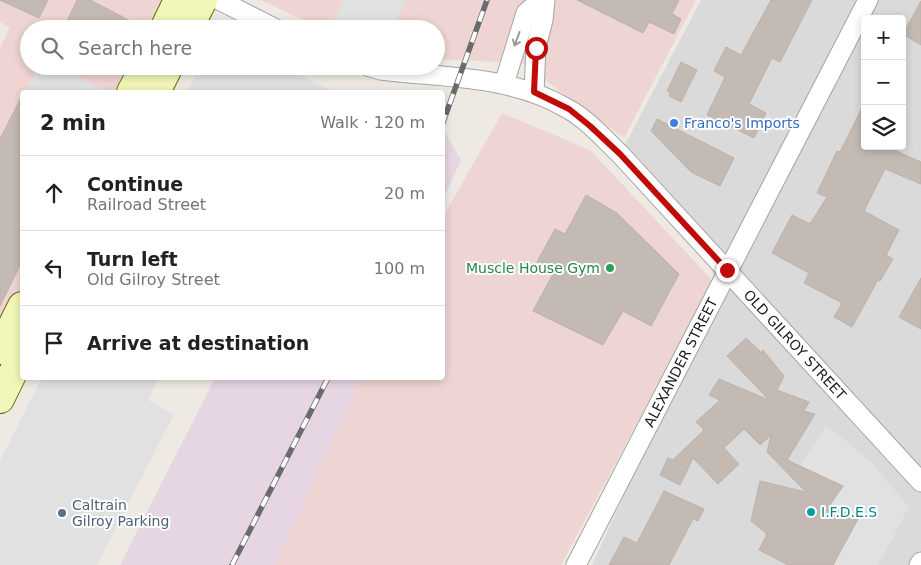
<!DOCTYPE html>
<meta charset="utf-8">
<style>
:root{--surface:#fff;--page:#f2f2f2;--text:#202124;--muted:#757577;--line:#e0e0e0}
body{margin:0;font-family:"DejaVu Sans",sans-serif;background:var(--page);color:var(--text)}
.controls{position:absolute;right:15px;top:15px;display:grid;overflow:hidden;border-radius:5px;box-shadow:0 2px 8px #0003}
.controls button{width:45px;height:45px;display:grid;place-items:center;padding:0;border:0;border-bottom:1px solid var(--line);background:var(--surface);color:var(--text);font:25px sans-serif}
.stop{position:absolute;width:15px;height:15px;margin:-11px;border:4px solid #c10b09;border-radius:50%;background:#fff}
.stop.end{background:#c10b09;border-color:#fff;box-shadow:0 1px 5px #0008}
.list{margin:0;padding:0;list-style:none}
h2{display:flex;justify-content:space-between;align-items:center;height:65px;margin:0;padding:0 20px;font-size:21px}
h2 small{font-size:16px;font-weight:400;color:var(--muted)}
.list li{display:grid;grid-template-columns:32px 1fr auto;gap:15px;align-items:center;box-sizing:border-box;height:75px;padding:0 20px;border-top:1px solid var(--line)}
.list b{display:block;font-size:19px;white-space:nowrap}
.list p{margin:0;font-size:16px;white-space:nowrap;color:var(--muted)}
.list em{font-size:16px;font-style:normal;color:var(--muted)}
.icon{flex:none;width:28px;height:28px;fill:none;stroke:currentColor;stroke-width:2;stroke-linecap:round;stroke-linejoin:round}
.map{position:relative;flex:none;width:921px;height:565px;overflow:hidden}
.search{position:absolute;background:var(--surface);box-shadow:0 2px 8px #0003;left:20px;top:20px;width:425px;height:55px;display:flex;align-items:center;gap:12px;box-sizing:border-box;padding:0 18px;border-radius:28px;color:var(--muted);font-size:19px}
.panel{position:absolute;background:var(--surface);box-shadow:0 2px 8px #0003;left:20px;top:90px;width:425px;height:290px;border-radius:5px}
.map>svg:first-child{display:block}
.residential{fill:#dbdada;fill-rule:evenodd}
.commercial{fill:#eed4d3}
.industrial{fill:#e6d5e3}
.parking{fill:#e1e1e1}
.building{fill:#c2bab3;stroke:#bfb1a6}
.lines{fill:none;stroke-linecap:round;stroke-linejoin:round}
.minor-casing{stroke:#a4a4a4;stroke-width:21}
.secondary-casing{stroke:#626e09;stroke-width:30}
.minor{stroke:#fff;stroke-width:19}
.secondary{stroke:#f2f6b8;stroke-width:28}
.rail-casing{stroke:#6b6b6b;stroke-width:5.5}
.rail{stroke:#fff;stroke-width:4;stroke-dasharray:11;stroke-linecap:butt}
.oneway{stroke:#999}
.route{stroke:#c10b09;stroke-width:6}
.shop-dot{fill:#3f7fe0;stroke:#fff;stroke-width:2}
.leisure-dot{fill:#2e9e5b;stroke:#fff;stroke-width:2}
.culture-dot{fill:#0f9aa8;stroke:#fff;stroke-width:2}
.service-dot{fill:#5c6f8a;stroke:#fff;stroke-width:2}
.labels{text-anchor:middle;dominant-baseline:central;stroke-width:4;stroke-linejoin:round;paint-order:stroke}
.shop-label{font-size:14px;fill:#366cbe;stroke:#fff;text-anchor:start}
.leisure-label{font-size:14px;fill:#27864d;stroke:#fff;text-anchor:end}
.street-label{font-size:14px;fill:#1d1d1d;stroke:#fff}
.service-label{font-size:14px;fill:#4e5e75;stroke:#fff;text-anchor:start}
.culture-label{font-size:14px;fill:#0d838f;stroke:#fff;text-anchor:start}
</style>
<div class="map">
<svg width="921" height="565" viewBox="0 0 921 565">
<rect width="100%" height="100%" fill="#eeeae3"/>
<path class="residential" d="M701 0H921V565H592L727 270 620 154ZM865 19H902V146H865Z"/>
<path class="commercial" d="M0 0H171L156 29H29V66H137L123 92H22V286L0 329V47L10 28 0 22Z
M261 0H696L624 138 522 63 436 59V29H322Z
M502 113 590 150 713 281 561 565H243L351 378H442L443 217Z"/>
<path class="industrial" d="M443 129 461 160 443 200Z
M215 378H361L275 565H120Z"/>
<path class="parking" d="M344 0H406L391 29H329Z
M40 66H59L102 90 101 92H25Z
M201 66H283L334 92H187Z
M42 378H159L148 400 174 414 97 565H0V461Z
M826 425 870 461 909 507 878 565H833L857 519 830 505 800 466Z"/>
<path class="building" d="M0 0H48L39 18Z
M77 0H90L146 29H63Z
M577 0H679L672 14 681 19 674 34 649 22 643 33Z
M771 0H812L780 62 772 58 749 104 766 113 754 138 707 115 725 77 714 71 726 47 741 55Z
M921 1V45L903 34Z
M681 62 697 70 681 102 669 96 671 93 667 91Z
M22 96V261L0 306V139Z
M865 102V146H885L921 162V184L885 169 864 211 899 230 886 255 893 259 880 281 878 280 852 327 834 317 842 303 804 283 809 273 772 253 792 215 810 224 827 197 817 193 837 151 840 152Z
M657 119 734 158 720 186 691 172 651 131Z
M586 195 617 213 679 274 651 326 623 311 603 345 533 311 554 272 537 262 555 229 565 234Z
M921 278V329L899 317Z
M746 338 762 353 763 350 784 376 777 390 809 402 804 411 815 414 787 460 843 486 830 505 858 519 833 565H788L759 550 767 534 751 521 760 481 806 492 767 452 771 435 760 445 744 429 724 448 739 464 718 484 693 458 680 485 660 475 668 458 673 460 704 430 696 422 720 400 709 395 719 379 769 400 727 356Z
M664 491 704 509 698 521 693 519 669 565H609L624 537 637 543Z"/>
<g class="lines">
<defs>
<g id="minor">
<path d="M219 0 276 29"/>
<path id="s1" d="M367 66 381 70C444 78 512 75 568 109 588 120 604 139 620 154L921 482"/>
<path d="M504 84 526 13 541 0"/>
<path d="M534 92 536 47 543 20 545 0"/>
<path id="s2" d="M576 565 868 0"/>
<path d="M919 565 921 562"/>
</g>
<path id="secondary" d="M164 29 178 0
M188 29 203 0
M131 92 145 66
M156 92 169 66
M0 350 22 306
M0 399 22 354"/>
</defs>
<use href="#minor" class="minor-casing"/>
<use href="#secondary" class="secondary-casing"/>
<use href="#minor" class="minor"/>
<use href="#secondary" class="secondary"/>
<defs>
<path id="rail" d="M442 125 487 0
M232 565 328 378"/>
</defs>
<use href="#rail" class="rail-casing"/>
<use href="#rail" class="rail"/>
</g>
<defs><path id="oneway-shaft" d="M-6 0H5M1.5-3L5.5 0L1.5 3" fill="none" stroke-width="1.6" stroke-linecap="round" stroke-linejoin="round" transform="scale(1.25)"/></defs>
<use class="oneway" href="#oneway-shaft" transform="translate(517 39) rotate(110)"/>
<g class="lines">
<path class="route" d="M536 48 534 92 569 109 590 126 620 154 727 270"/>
</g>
<circle class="shop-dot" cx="674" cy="123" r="5"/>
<circle class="leisure-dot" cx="610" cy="268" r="5"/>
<circle class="culture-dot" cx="811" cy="512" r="5"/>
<circle class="service-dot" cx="62" cy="513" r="5"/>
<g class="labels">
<g class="shop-label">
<text x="684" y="123">Franco's Imports</text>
</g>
<g class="leisure-label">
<text x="600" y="268">Muscle House Gym</text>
</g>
<g class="street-label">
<text stroke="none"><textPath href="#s1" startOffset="535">OLD GILROY STREET</textPath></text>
<text stroke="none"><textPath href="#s2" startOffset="228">ALEXANDER STREET</textPath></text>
</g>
<g class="service-label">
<text x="72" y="505">Caltrain<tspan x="72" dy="16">Gilroy Parking</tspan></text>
</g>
<g class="culture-label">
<text x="821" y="512">I.F.D.E.S</text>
</g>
</g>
</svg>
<div class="controls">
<button>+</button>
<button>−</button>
<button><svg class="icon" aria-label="layers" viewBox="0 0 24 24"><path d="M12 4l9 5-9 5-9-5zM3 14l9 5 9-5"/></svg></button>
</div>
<div class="stop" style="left:536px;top:48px"></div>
<div class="stop end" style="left:727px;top:270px"></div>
<div class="search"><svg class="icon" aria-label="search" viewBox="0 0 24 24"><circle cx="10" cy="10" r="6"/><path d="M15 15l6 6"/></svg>Search here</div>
<section class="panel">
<h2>2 min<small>Walk · 120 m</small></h2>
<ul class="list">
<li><svg class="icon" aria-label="ahead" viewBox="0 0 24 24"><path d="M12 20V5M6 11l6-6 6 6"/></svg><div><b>Continue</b><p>Railroad Street</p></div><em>20 m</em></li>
<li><svg class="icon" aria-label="left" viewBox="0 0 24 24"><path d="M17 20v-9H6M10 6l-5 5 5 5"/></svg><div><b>Turn left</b><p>Old Gilroy Street</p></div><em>100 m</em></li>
<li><svg class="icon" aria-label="arrive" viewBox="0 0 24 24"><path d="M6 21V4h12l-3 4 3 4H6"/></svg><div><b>Arrive at destination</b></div></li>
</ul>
</section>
</div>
